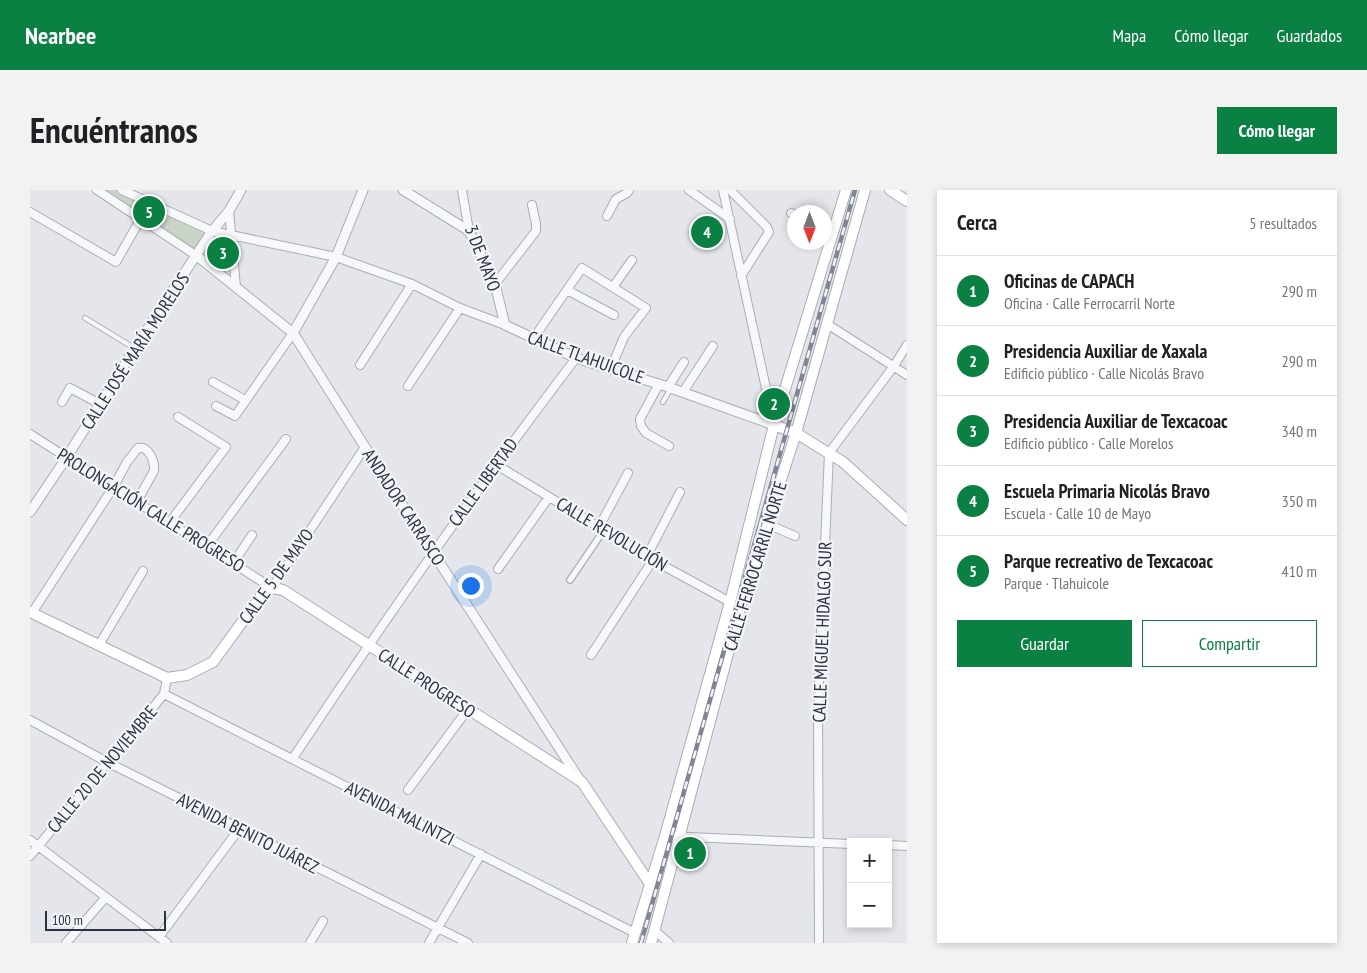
<!DOCTYPE html>
<html lang="es">
<meta charset="utf-8">
<style>
:root{--surface:#fff;--page:#f2f2f2;--text:#202124;--muted:#757577;--line:#e0e0e0;--accent:#0b8043}
body{margin:0;font-family:"PT Sans Narrow",sans-serif;background:var(--page);color:var(--text)}
.controls{position:absolute;right:15px;bottom:15px;display:grid;overflow:hidden;border-radius:0px;box-shadow:0 2px 8px #0003}
.controls button{width:45px;height:45px;display:grid;place-items:center;padding:0;border:0;border-bottom:1px solid var(--line);background:var(--surface);color:var(--text);font:25px sans-serif}
.compass{position:absolute;left:757px;top:15px;width:45px;height:45px;border-radius:50%;background:var(--surface);box-shadow:0 2px 8px #0003;rotate:180deg}
.scale{position:absolute;left:15px;bottom:12px;width:121px;box-sizing:border-box;padding-left:5px;border:2px solid #2d3342;border-top:0;font-size:14px;line-height:18px;white-space:nowrap;color:#2d3342;-webkit-text-stroke:4px #f4f5f8;paint-order:stroke}
.you{position:absolute;left:440px;top:395px;width:18px;height:18px;margin:-12px;border:4px solid #fff;border-radius:50%;background:#1a73e8;box-shadow:0 0 0 8px #1a73e833}
.badge{display:grid;place-items:center;width:32px;height:32px;border-radius:50%;background:var(--accent);color:#fff;font-size:16px;font-weight:700}
.pin{position:absolute;translate:-50% -50%;border:2px solid #fff;box-shadow:0 1px 5px #0006}
.list{margin:0;padding:0;list-style:none}
h2{display:flex;justify-content:space-between;align-items:center;height:65px;margin:0;padding:0 20px;font-size:21px}
h2 small{font-size:16px;font-weight:400;color:var(--muted)}
.list li{display:grid;grid-template-columns:32px 1fr auto;gap:15px;align-items:center;box-sizing:border-box;height:70px;padding:0 20px;border-top:1px solid var(--line)}
.list b{display:block;font-size:19px;white-space:nowrap}
.list p{margin:0;font-size:16px;white-space:nowrap;color:var(--muted)}
.list em{font-size:16px;font-style:normal;color:var(--muted)}
.actions{display:flex;gap:10px;padding:15px 20px}
.actions a{flex:1;padding:11px 0;border:1px solid var(--accent);border-radius:0px;text-align:center;font-size:18px;color:var(--accent)}
.actions .main{background:var(--accent);color:#fff}
.map{position:relative;flex:none;width:877px;height:753px;overflow:hidden;border-radius:0px}
header{display:flex;align-items:center;gap:30px;box-sizing:border-box;height:70px;padding:0 25px;background:var(--accent);color:#fff}
header strong{font-size:24px}
nav{display:flex;gap:28px;margin-inline-start:auto;font-size:18px}
.intro{display:flex;align-items:center;justify-content:space-between;box-sizing:border-box;height:120px;padding:0 30px}
h1{margin:0;font-size:35px}
.button{padding:12px 22px;border-radius:0px;background:var(--accent);color:#fff;font-size:18px;font-weight:700}
main{display:flex;gap:30px;padding:0 30px}
aside{flex:1;background:var(--surface);border-radius:0px;box-shadow:0 2px 8px #0003}
.map>svg:first-child{display:block}
.green{fill:#c9d4c6}
.lines{fill:none;stroke-linecap:round;stroke-linejoin:round}
.service-casing{stroke:#a9adb5;stroke-width:6}
.pedestrian-casing{stroke:#a9adb5;stroke-width:8}
.minor-casing{stroke:#a9adb5;stroke-width:10}
.tertiary-casing{stroke:#a9adb5;stroke-width:11}
.secondary-casing{stroke:#a9adb5;stroke-width:12}
.service{stroke:#f7f8f9;stroke-width:4}
.pedestrian{stroke:#f7f8f9;stroke-width:5.5}
.minor{stroke:#f7f8f9;stroke-width:8}
.tertiary{stroke:#f7f8f9;stroke-width:9}
.secondary{stroke:#fff;stroke-width:10}
.rail-casing{stroke:#7f8593;stroke-width:4.5}
.rail{stroke:#f4f5f8;stroke-width:2.5;stroke-dasharray:8;stroke-linecap:butt}
.labels{text-anchor:middle;dominant-baseline:central;stroke-width:4.5;stroke-linejoin:round;paint-order:stroke}
.street-label{font-size:18px;fill:#2d3342;stroke:#f4f5f8}
</style>
<header>
<strong>Nearbee</strong>
<nav><a>Mapa</a><a>Cómo llegar</a><a>Guardados</a></nav>
</header>
<div class="intro"><h1>Encuéntranos</h1><a class="button">Cómo llegar</a></div>
<main>
<div class="map">
<svg width="877" height="753" viewBox="0 0 877 753">
<rect width="100%" height="100%" fill="#e4e6eb"/>
<path class="green" d="M75 0H88L177 40 164 61 73 4Z"/>
<g class="lines">
<defs>
<path id="service" d="M189 64 196 56V45
M55 128 104 158
M633 212 641 198"/>
<path id="pedestrian" d="M540 390 574 340"/>
<path id="minor" d="M67 0 167 66
M92 0 182 41 306 67 382 94 430 118 475 135
M432 0 439 41
M659 0 700 29
M693 0 744 235
M700 0 737 37 739 42 711 86
M199 21 206 97
M0 22 86 72 110 30
M761 23 764 24
M577 26 586 9 597 3 599 0
M794 35 804 38
M465 94 506 41V34L502 15
M583 97 602 70
M537 100 584 125
M797 134 877 185
M503 149 552 78 616 118 594 147 581 178
M330 175 382 94
M183 192 215 210
M629 194 610 229 611 236 616 243 639 256
M378 196 430 118
M638 197 654 172
M653 202 683 156
M32 212 40 198 70 214
M186 216 205 226 263 143
M0 244 242 398 335 257
M465 274 623 370 700 412
M140 332 196 257 148 227
M737 334 765 346
M569 337 598 283
M177 356 256 249
M617 366 650 302
M204 372 222 345
M468 379 519 307
M2 423 84 296 97 272 108 258C119 256 125 271 124 281L107 311
M69 455 113 381
M561 465 623 370
M134 504 605 743
M0 530 77 572 438 753
M263 568C353 432 447 298 546 168
M378 600 438 519
M635 646 821 654
M0 650 137 753
M858 655 877 656
M0 666 134 504 137 488
M624 740 639 753
M129 747 209 639
M36 753 76 707
M280 753 293 731
M399 753 451 664
M789 753 788 515 799 263 864 176 877 155"/>
<path id="tertiary" d="M373 0 439 41 465 94 475 135 546 168 638 197 744 235
M167 66 263 143 335 257 551 592
M263 143 306 67 333 0
M0 322 37 267 105 158 182 41 199 21 211 0"/>
<path id="secondary" d="M860 0 877 11
M744 235 766 243 813 272 877 330
M0 422 137 488 157 485 183 472 234 402 242 398 253 400 552 592 620 694
M602 753 635 646 700 412 744 235 816 0
M621 753 712 411 766 243 835 0"/>
</defs>
<use href="#service" class="service-casing"/>
<use href="#pedestrian" class="pedestrian-casing"/>
<use href="#minor" class="minor-casing"/>
<use href="#tertiary" class="tertiary-casing"/>
<use href="#secondary" class="secondary-casing"/>
<use href="#service" class="service"/>
<use href="#pedestrian" class="pedestrian"/>
<use href="#minor" class="minor"/>
<use href="#tertiary" class="tertiary"/>
<use href="#secondary" class="secondary"/>
<defs>
<path id="rail" d="M611 753 825 0"/>
</defs>
<use href="#rail" class="rail-casing"/>
<use href="#rail" class="rail"/>
</g>
<g class="labels">
<g class="street-label">
<text transform="translate(453 68) rotate(69)">3 DE MAYO</text>
<text transform="translate(105 161) rotate(-57)">CALLE JOSÉ MARÍA MORELOS</text>
<text transform="translate(556 167) rotate(20)">CALLE TLAHUICOLE</text>
<text transform="translate(453 292) rotate(-54)">CALLE LIBERTAD</text>
<text transform="translate(374 317) rotate(57)">ANDADOR CARRASCO</text>
<text transform="translate(121 320) rotate(32)">PROLONGACIÓN CALLE PROGRESO</text>
<text transform="translate(582 344) rotate(31)">CALLE REVOLUCIÓN</text>
<text transform="translate(725 376) rotate(-73)">CALLE FERROCARRIL NORTE</text>
<text transform="translate(246 386) rotate(-54)">CALLE 5 DE MAYO</text>
<text transform="translate(792 442) rotate(-88)">CALLE MIGUEL HIDALGO SUR</text>
<text transform="translate(397 493) rotate(33)">CALLE PROGRESO</text>
<text transform="translate(72 579) rotate(-50)">CALLE 20 DE NOVIEMBRE</text>
<text transform="translate(370 623) rotate(27)">AVENIDA MALINTZI</text>
<text transform="translate(218 643) rotate(27)">AVENIDA BENITO JUÁREZ</text>
</g>
</g>
</svg>
<div class="controls">
<button>+</button>
<button>−</button>
</div>
<svg class="compass" viewBox="-18 -18 36 36"><path d="M0-13l5 13h-10z" fill="#e53935"/><path d="M0 13l5-13h-10z" fill="#757577"/></svg>
<div class="scale">100 m</div>
<div class="you"></div>
<div class="pin badge" style="left:660px;top:663px">1</div>
<div class="pin badge" style="left:744px;top:214px">2</div>
<div class="pin badge" style="left:193px;top:63px">3</div>
<div class="pin badge" style="left:677px;top:42px">4</div>
<div class="pin badge" style="left:119px;top:22px">5</div>
</div>
<aside>
<h2>Cerca<small>5 resultados</small></h2>
<ul class="list">
<li><span class="badge">1</span><div><b>Oficinas de CAPACH</b><p>Oficina · Calle Ferrocarril Norte</p></div><em>290 m</em></li>
<li><span class="badge">2</span><div><b>Presidencia Auxiliar de Xaxala</b><p>Edificio público · Calle Nicolás Bravo</p></div><em>290 m</em></li>
<li><span class="badge">3</span><div><b>Presidencia Auxiliar de Texcacoac</b><p>Edificio público · Calle Morelos</p></div><em>340 m</em></li>
<li><span class="badge">4</span><div><b>Escuela Primaria Nicolás Bravo</b><p>Escuela · Calle 10 de Mayo</p></div><em>350 m</em></li>
<li><span class="badge">5</span><div><b>Parque recreativo de Texcacoac</b><p>Parque · Tlahuicole</p></div><em>410 m</em></li>
</ul>
<div class="actions"><a class="main">Guardar</a><a>Compartir</a></div>
</aside>
</main>
